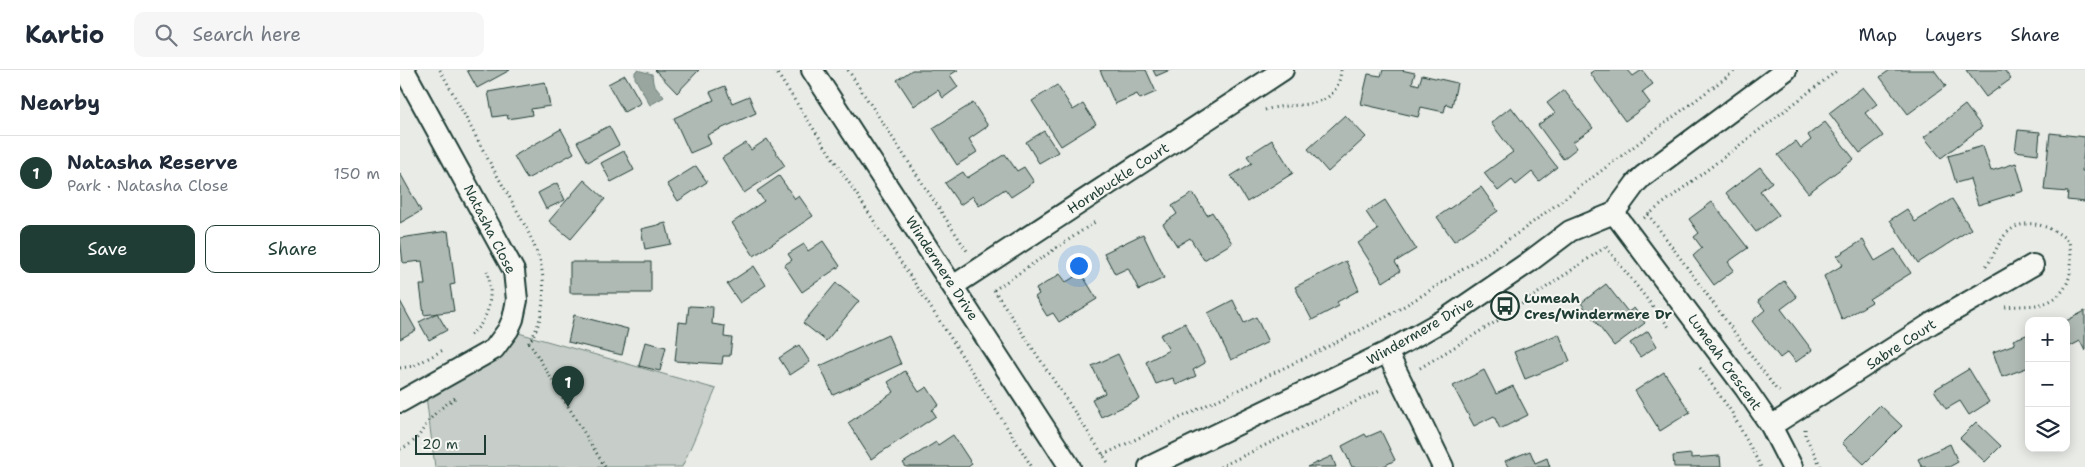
<!DOCTYPE html>
<meta charset="utf-8">
<style>
:root{--surface:#fff;--page:#f6f6f7;--text:#1f2937;--muted:#747a83;--line:#e0e1e3;--accent:#1f3d34}
body{margin:0;font-family:"Shantell Sans",sans-serif;background:var(--page);color:var(--text)}
.controls{position:absolute;right:15px;bottom:15px;display:grid;overflow:hidden;border-radius:10px;box-shadow:0 2px 12px #0003}
.controls button{width:45px;height:45px;display:grid;place-items:center;padding:0;border:0;border-bottom:1px solid var(--line);background:var(--surface);color:var(--text);font:25px sans-serif}
.scale{position:absolute;left:15px;bottom:12px;width:71px;box-sizing:border-box;padding-left:5px;border:2px solid #1f3d34;border-top:0;font-size:14px;line-height:18px;white-space:nowrap;color:#1f3d34;-webkit-text-stroke:4px #f6f6f2;paint-order:stroke}
.you{position:absolute;left:678px;top:195px;width:18px;height:18px;margin:-12px;border:4px solid #fff;border-radius:50%;background:#1a73e8;box-shadow:0 0 0 8px #1a73e833}
.badge{display:grid;place-items:center;width:32px;height:32px;border-radius:50%;background:var(--accent);color:#fff;font-size:16px;font-weight:700}
.pin{position:absolute;translate:-50% -41px;filter:drop-shadow(0 1px 2px #0008)}
.pin::after{content:'';position:absolute;top:26px;width:18px;height:15px;background:inherit;clip-path:polygon(0 0,100% 0,50% 100%)}
.list{margin:0;padding:0;list-style:none}
h2{display:flex;justify-content:space-between;align-items:center;height:65px;margin:0;padding:0 20px;font-size:21px}
h2 small{font-size:16px;font-weight:400;color:var(--muted)}
.list li{display:grid;grid-template-columns:32px 1fr auto;gap:15px;align-items:center;box-sizing:border-box;height:75px;padding:0 20px;border-top:1px solid var(--line)}
.list b{display:block;font-size:19px;white-space:nowrap}
.list p{margin:0;font-size:16px;white-space:nowrap;color:var(--muted)}
.list em{font-size:16px;font-style:normal;color:var(--muted)}
.actions{display:flex;gap:10px;padding:15px 20px}
.actions a{flex:1;padding:11px 0;border:1px solid var(--accent);border-radius:10px;text-align:center;font-size:18px;color:var(--accent)}
.actions .main{background:var(--accent);color:#fff}
.icon{flex:none;width:28px;height:28px;fill:none;stroke:currentColor;stroke-width:2;stroke-linecap:round;stroke-linejoin:round}
.map{position:relative;flex:none;width:1685px;height:397px;overflow:hidden}
header{display:flex;align-items:center;gap:30px;box-sizing:border-box;height:70px;padding:0 25px;background:var(--surface);border-bottom:1px solid var(--line)}
header strong{font-size:24px}
nav{display:flex;gap:28px;margin-inline-start:auto;font-size:18px}
.search{width:350px;height:45px;background:var(--page);display:flex;align-items:center;gap:12px;box-sizing:border-box;padding:0 18px;border-radius:10px;color:var(--muted);font-size:19px}
main{display:flex}
aside{flex:1;background:var(--surface)}
.map>svg:first-child{display:block}
.green{fill:#c7cec9;stroke:#73867e}
.water{fill:#99a6a0;stroke:#687c75}
.building{fill:#b0bab5;stroke:#1f3d34}
.lines{fill:none;stroke-linecap:round;stroke-linejoin:round}
.street-casing{stroke:#1f3d34;stroke-width:24}
.path{stroke:#1f3d34;stroke-width:3;stroke-dasharray:1 4;stroke-linecap:butt}
.street{stroke:#f6f6f2;stroke-width:20}
.labels{text-anchor:middle;dominant-baseline:central;stroke-width:4;stroke-linejoin:round;paint-order:stroke}
.street-label{font-size:14px;fill:#1f3d34;stroke:#f6f6f2}
.poi-label{font-size:14px;font-weight:bold;fill:#1f3d34;stroke:#f6f6f2;text-anchor:start}
</style>
<header>
<strong>Kartio</strong>
<div class="search"><svg class="icon" aria-label="search" viewBox="0 0 24 24"><circle cx="10" cy="10" r="6"/><path d="M15 15l6 6"/></svg>Search here</div>
<nav><a>Map</a><a>Layers</a><a>Share</a></nav>
</header>
<main>
<aside>
<h2>Nearby<small></small></h2>
<ul class="list">
<li><span class="badge">1</span><div><b>Natasha Reserve</b><p>Park · Natasha Close</p></div><em>150 m</em></li>
</ul>
<div class="actions"><a class="main">Save</a><a>Share</a></div>
</aside>
<div class="map">
<svg width="1685" height="397" viewBox="0 0 1685 397">
<rect width="100%" height="100%" fill="#e9ebe7"/>
<filter id="ink" filterUnits="userSpaceOnUse"><feTurbulence type="fractalNoise" baseFrequency=".02" numOctaves="2"/><feDisplacementMap in="SourceGraphic" scale="10" xChannelSelector="R" yChannelSelector="G"/><feConvolveMatrix kernelMatrix="1 2 1 2 8 2 1 2 1" color-interpolation-filters="sRGB"/></filter>
<g filter="url(#ink)">
<path class="green" d="M108 260 316 319 282 397H35L25 318Z"/>
<path class="water" d="M237 0 252 4 253 13 264 27 250 35 235 8V2Z"/>
<path class="building" d="M67 0H110L77 18Z
M255 0H299L277 23Z
M512 0H558L550 5 558 17 543 28 538 20 514 36 497 10Z
M700 0H746L756 22 740 29 737 24 715 34Z
M753 0H770L756 6Z
M983 0H1001L1015 3 1012 13 1019 15 1022 5 1057 13 1052 36 1046 34 1044 42 1021 37 1018 47 961 34 968 4 981 6Z
M1195 0H1228L1233 6 1242 0 1253 14 1242 22 1250 33 1225 51 1190 3Z
M1490 0H1534L1546 16 1508 44 1480 7Z
M1566 0H1604L1611 9 1586 27Z
M225 5 241 33 224 42 208 14Z
M145 12 150 36 131 39 132 45 108 49 107 45 93 47 88 22Z
M657 15 673 40 683 34 696 54 661 76 632 31Z
M325 16 332 33 349 26 356 43 307 65 311 74 290 83 274 48 314 30 310 22Z
M1463 17 1477 34 1465 43 1483 66 1460 83 1429 43Z
M1164 20 1193 58 1173 72 1177 78 1163 89 1138 55 1155 43 1147 33Z
M573 33 588 56 569 69 577 82 557 95 533 58Z
M1565 35 1582 57 1541 88 1524 67Z
M1111 37 1157 97 1139 111 1132 102 1116 115 1112 110 1098 121 1084 103 1113 82 1091 53Z
M945 45 966 67 928 102 908 79Z
M1425 52 1454 89 1408 123 1378 85 1396 71 1401 78 1411 70 1408 65Z
M209 56 219 75 188 92 177 72Z
M161 59 174 83 127 109 114 86Z
M1618 60 1640 62 1638 84 1615 81Z
M644 61 658 82 639 93 626 72Z
M1650 63 1685 67 1682 101H1685V132L1667 130 1668 122 1644 120Z
M367 69 385 96 344 123 322 88 346 73 351 80Z
M872 70 893 103 847 132 831 106 852 93 847 86Z
M1583 76 1591 101 1616 93 1624 121 1578 135 1570 109 1556 113 1548 86Z
M224 81 234 100 211 112 201 93Z
M605 84 617 101 624 97 634 112 611 127 605 119 579 136 573 126 560 135 545 113 563 102 567 108Z
M296 96 307 112 278 131 267 114Z
M1360 97 1372 112 1360 121 1379 145 1356 162 1326 123Z
M0 103 21 141 0 153Z
M379 106 395 129 399 126 413 146 354 186 332 153 364 131 357 121Z
M184 110 205 129 171 169 149 151Z
M157 113 165 130 146 139 138 123Z
M1081 117 1098 141 1054 171 1037 147Z
M793 123 807 145 812 142 832 173 804 190 790 168 777 176 763 154 777 144 772 136Z
M1552 129 1571 159 1518 193 1490 150 1507 139 1515 152Z
M985 130 1016 179 995 192 1000 201 983 212 958 173 978 160 966 142Z
M1312 132 1348 178 1328 192 1334 200 1314 215 1293 186 1302 178 1294 167 1299 163 1289 149Z
M266 153 271 174 245 179 241 159Z
M48 161 55 214 50 215 54 241 24 245 20 215H25L22 191 3 193 0 168Z
M743 164 764 208 739 220 728 198 715 204 704 183Z
M1463 170 1475 191 1495 179 1511 203 1469 229 1472 232 1442 250 1424 206 1443 195 1437 186Z
M423 171 440 196 402 222 384 195 392 190 388 184 404 174 408 181Z
M946 191 959 220 937 232 939 236 912 250 895 217Z
M170 192H251V223H170Z
M354 196 366 215 340 233 327 214Z
M681 203 697 229 659 252 653 243 647 246 635 227 639 224 636 219 660 204 666 212Z
M1384 211 1397 227 1381 239 1412 280 1396 292 1388 282 1380 288 1352 251 1365 240 1358 231Z
M436 213 459 231 426 271 403 253Z
M1206 214 1228 242 1234 238 1245 253 1214 276 1181 233Z
M833 230 844 253 856 247 868 272 831 290 808 243Z
M0 231 16 260 0 269Z
M289 236 313 237 312 254 325 256 324 267 332 268 330 286H323L322 294 275 291 279 252 287 253Z
M1685 241V281L1680 271 1669 277 1666 273V251Z
M37 243 47 260 29 270 19 252Z
M174 245 228 259 222 285 168 272Z
M785 253 805 293 793 300 796 306 776 315 773 308 756 314 746 292 769 280 760 265Z
M1248 261 1257 276 1240 287 1230 273Z
M1159 264 1170 291 1125 309 1114 282Z
M1629 264V297L1602 307 1593 282 1615 274 1613 270Z
M488 265 501 294 433 325 420 296Z
M245 272 266 277 260 301 239 296Z
M399 275 410 292 390 305 379 288Z
M718 284 740 329 701 347 692 329 705 323 692 296Z
M1569 299 1589 332 1569 345 1560 331 1546 339 1534 320Z
M1084 300 1096 324 1113 316 1128 345 1100 359 1094 346 1074 356 1053 316Z
M505 301 519 322 527 317 539 335 532 340 536 346 471 389 448 353 494 322 488 312Z
M1264 302 1290 342 1260 361 1235 321Z
M1480 335 1502 356 1464 394 1442 373Z
M1576 352 1601 376 1585 392 1560 368Z
M981 361 995 390 982 397H952L942 376 965 364 967 367Z
M553 365 572 394 568 397H506L503 393 536 372 538 375Z
M1550 374 1558 392 1549 397H1522L1518 389Z
M1130 381 1135 393 1147 388 1150 397H1108L1105 391Z
M1291 384V388L1320 386 1321 397H1274L1273 386Z
M932 386 936 397H907Z"/>
<g class="lines">
<defs>
<path id="street" d="M412 0 670 397
M1214 143 1345 318 1371 356 1392 397
M553 216 883 0
M987 282 1043 397
M0 332 94 279 108 260 113 249 117 230 114 201 4 0
M1371 356 1532 253 1633 195
M749 397 987 282 1044 250 1129 192 1170 161 1214 143 1236 113 1243 106 1386 0"/>
</defs>
<use href="#street" class="street-casing"/>
<path class="path" d="M40 0C60 35 78 72 98 107 113 134 131 162 140 192 147 217 144 256 126 276
M375 0 552 270 632 397
M448 0 567 181
M865 40C895 30 937 45 941 0
M1248 144 1376 319 1383 323
M1244 148 1438 0
M1206 177 1269 257
M1586 196C1594 187 1597 174 1605 165 1623 144 1653 156 1669 172 1675 200 1670 230 1636 235 1626 236 1615 236 1605 237
M594 220 695 152
M594 220 709 394
M70 265C90 251 94 223 87 201
M129 272 205 397
M0 298 14 296 43 280
M1020 298 1097 251 1207 176
M1300 298 1331 341 1361 397
M1405 359V365L1421 397
M0 379C22 370 19 361 33 346 39 339 47 334 55 328
M703 385 919 281 986 247 1026 223 1121 161 1336 0
M820 397 982 319"/>
<use href="#street" class="street"/>
</g>
</g>
<defs>
<symbol id="bus-ring" viewBox="-11 -11 22 22"><circle r="9.5" fill="#f6f6f2" stroke="#1f3d34" stroke-width="1.5"/><path d="M-5-6H5V4H4V6H2V4H-2V6H-4V4H-5ZM-3.5-4V0h7V-4ZM-3.5 1.2v1.5H-2V1.2ZM2 1.2v1.5H3.5V1.2Z" fill="#1f3d34"/></symbol>
</defs>
<g fill-rule="evenodd">
<use href="#bus-ring" x="1089" y="220" width="32" height="32"/>
</g>
<g class="labels">
<g class="street-label">
<text transform="translate(718 108) rotate(-33)">Hornbuckle Court</text>
<text transform="translate(90 159) rotate(63)">Natasha Close</text>
<text transform="translate(542 198) rotate(57)">Windermere Drive</text>
<text transform="translate(1020 261) rotate(-30)">Windermere Drive</text>
<text transform="translate(1501 274) rotate(-33)">Sabre Court</text>
<text transform="translate(1325 292) rotate(54)">Lumeah Crescent</text>
</g>
<g class="poi-label">
<text x="1124" y="228">Lumeah<tspan x="1124" dy="16">Cres/Windermere Dr</tspan></text>
</g>
</g>
</svg>
<div class="controls">
<button>+</button>
<button>−</button>
<button><svg class="icon" aria-label="layers" viewBox="0 0 24 24"><path d="M12 4l9 5-9 5-9-5zM3 14l9 5 9-5"/></svg></button>
</div>
<div class="scale">20 m</div>
<div class="you"></div>
<div class="pin badge" style="left:168px;top:337px">1</div>
</div>
</main>
